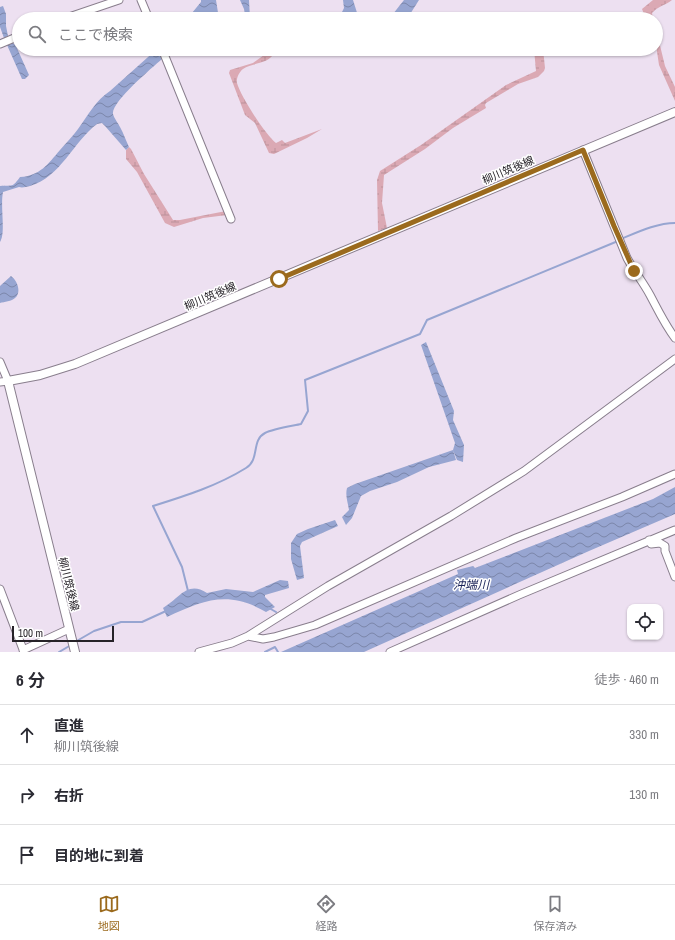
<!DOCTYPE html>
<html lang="ja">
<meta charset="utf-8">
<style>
:root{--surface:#fff;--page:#f2f2f3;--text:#2b2b33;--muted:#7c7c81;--line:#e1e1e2;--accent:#9b6a1d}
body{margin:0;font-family:"Archivo Narrow","Noto Sans JP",sans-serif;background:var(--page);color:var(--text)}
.controls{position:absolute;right:12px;bottom:12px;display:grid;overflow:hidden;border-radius:8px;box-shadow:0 1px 3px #0004}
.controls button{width:36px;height:36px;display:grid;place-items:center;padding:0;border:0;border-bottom:1px solid var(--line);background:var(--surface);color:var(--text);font:20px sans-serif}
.scale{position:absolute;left:12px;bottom:10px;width:102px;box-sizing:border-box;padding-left:4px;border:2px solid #262228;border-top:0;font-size:11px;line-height:14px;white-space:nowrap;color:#262228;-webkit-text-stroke:3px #fff;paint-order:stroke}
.stop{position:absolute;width:12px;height:12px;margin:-9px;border:3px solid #9b6a1d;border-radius:50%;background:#fff}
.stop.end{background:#9b6a1d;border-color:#fff;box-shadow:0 1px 4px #0008}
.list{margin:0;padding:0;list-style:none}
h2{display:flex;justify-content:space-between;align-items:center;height:52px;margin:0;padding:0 16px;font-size:17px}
h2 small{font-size:13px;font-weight:400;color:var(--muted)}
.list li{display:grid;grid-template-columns:26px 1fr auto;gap:12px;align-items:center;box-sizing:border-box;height:60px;padding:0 16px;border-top:1px solid var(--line)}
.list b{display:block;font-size:15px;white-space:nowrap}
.list p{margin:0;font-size:13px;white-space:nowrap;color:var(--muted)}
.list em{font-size:13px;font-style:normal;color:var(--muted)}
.icon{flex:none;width:22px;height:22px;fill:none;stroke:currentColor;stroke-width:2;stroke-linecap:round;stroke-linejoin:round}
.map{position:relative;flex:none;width:675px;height:652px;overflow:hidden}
.search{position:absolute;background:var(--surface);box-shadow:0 1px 3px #0004;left:12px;right:12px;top:12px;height:44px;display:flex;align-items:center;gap:10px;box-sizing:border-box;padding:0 14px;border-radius:22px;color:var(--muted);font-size:15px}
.sheet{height:232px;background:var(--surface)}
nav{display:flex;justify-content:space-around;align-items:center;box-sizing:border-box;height:56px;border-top:1px solid var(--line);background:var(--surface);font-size:11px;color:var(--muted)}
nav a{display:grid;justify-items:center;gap:2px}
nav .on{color:var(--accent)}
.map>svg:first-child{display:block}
.wetland{fill:url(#wetland-marsh)}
.water{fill:url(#water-waves)}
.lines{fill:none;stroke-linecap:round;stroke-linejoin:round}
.stream{stroke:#97a5d1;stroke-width:2}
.minor-casing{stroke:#897e8d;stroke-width:9}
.major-casing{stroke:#897e8d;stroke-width:10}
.minor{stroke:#fff;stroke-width:7}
.major{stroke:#fff;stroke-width:8}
.route{stroke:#9b6a1d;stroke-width:5}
.labels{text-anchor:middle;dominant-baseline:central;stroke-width:3;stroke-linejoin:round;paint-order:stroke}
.street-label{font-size:11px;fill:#262228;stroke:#fff}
.water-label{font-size:12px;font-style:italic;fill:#1a2358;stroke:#fff}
</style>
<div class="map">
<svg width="675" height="652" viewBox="0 0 675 652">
<defs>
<pattern id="wetland-marsh" width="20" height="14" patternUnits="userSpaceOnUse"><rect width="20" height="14" fill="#dba9b4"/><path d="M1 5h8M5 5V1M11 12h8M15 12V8" fill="none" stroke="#bc919b"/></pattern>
<pattern id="water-waves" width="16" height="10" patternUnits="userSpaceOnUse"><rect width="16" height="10" fill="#97a5d1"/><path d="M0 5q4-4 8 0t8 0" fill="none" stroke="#7b86aa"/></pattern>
</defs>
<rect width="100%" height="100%" fill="#ede0f1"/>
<path class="wetland" d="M653 0H672C666 5 658 6 652 13L653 19H646L642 9Z
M656 29 665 66 675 87V101L659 65 656 45Z
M276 49H283L275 52C268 65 253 62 243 69 239 72 236 79 237 83 240 95 266 136 276 143L282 140 285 143 322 129 307 138 274 154 269 153 255 123 245 115 229 73 230 70 253 63 271 50Z
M534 49H543L545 68 544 71 538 77 518 84 486 103 485 105 486 108 453 128 425 149 384 175 382 203 387 228 378 231 377 180 380 171 421 145 506 85 536 71Z
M129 147 131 149 144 174 173 220H180L226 211 227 215 203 218 174 227 165 223 137 172 126 159V150Z"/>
<path class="water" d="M201 0H216L219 19H187L201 2Z
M240 0H249L250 18 247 19H231L245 15 244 9Z
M343 0H353L359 19H342L341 14 344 8Z
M404 0H419L407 19H389Z
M3 6 6 14V26L8 36 4 38 0 27V7Z
M12 42 16 46 29 75 25 79H22L7 45Z
M157 49H158L162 59C152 68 111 102 113 114 114 118 118 123 120 127 124 134 126 141 129 147L126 150 105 126 102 123 97 124C73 142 61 177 30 186 26 187 22 188 19 187L3 192C0 207 6 233 0 242V186C13 185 12 188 20 177 40 176 48 164 60 150 66 143 73 136 78 129 88 115 96 100 110 91Z
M11 276C17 280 22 292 15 298 12 301 4 302 0 303V286Z
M426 342 454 411 453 420 464 445 463 462 457 460 453 450 455 443 421 345Z
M453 450 456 460 429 467 397 482 370 491 361 496 352 518 346 525 342 517 349 510C348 503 345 496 347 488L355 484Z
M675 487V514L589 551 364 652H281L458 574 457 570 473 566 475 568 653 499Z
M335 520 338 526 302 542 300 546 304 578 297 580 291 559V543L297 534 308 529Z
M280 580 288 581 289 588 265 595V597L275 607 266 612C228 590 204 600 167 617L163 608C179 599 187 580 207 593L226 589 253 592Z"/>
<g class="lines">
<path class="stream" d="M621 239C638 232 657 223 675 223
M188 591 182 567 153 506C185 496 217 486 246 468 260 460 251 440 265 433 273 429 292 426 301 424L308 411 305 380 420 334 427 320 618 241
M269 608 276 612
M75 642 94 631 121 622H142L166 611
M59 652 71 645
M265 652 275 647 278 652"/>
<defs>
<path id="minor" d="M141 0 149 19
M63 19 119 0
M0 44 19 36
M162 49 231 219
M583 150 627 258C634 271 643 282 650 295 658 310 665 325 675 338
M0 362 8 381 0 382
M649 540 651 544 660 543 665 546V551L675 577
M0 589 24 652
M248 636 263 639 274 637 315 625 516 538 622 497 675 474
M23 650 69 629
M199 652 232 643 248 636 328 586 451 516 524 471 675 359
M390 652 519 595 675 530"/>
<path id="major" d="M75 652 8 381 40 375 75 364 675 112"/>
</defs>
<use href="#minor" class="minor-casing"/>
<use href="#major" class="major-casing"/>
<use href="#minor" class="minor"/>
<use href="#major" class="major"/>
</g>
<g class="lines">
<path class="route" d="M279 279 583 150 614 226 634 271"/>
</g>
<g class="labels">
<g class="street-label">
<text transform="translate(508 170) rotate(-23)">柳川筑後線</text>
<text transform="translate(210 296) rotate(-23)">柳川筑後線</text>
<text transform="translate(69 584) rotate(76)">柳川筑後線</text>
</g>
<g class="water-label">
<text x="471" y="585">沖端川</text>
</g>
</g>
</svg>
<div class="controls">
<button><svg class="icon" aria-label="locate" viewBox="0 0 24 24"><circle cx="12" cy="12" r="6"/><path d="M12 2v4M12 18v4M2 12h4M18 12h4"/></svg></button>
</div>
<div class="scale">100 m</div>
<div class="stop" style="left:279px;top:279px"></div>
<div class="stop end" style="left:634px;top:271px"></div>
<div class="search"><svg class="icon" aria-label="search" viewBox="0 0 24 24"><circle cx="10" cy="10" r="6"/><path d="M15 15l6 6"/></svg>ここで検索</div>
</div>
<section class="sheet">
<h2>6 分<small>徒歩 · 460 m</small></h2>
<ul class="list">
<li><svg class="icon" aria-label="ahead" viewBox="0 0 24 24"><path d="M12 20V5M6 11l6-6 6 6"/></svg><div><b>直進</b><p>柳川筑後線</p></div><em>330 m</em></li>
<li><svg class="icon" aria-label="right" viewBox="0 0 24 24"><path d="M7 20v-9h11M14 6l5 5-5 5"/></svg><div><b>右折</b></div><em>130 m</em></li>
<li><svg class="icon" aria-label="arrive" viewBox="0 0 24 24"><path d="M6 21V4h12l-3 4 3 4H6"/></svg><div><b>目的地に到着</b></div></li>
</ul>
</section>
<nav>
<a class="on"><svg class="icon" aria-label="map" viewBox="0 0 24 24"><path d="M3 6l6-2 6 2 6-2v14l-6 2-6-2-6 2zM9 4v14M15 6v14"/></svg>地図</a>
<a><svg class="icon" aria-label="directions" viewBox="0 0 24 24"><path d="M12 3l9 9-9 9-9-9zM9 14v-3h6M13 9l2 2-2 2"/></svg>経路</a>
<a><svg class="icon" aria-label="saved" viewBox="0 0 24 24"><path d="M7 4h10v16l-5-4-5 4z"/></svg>保存済み</a>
</nav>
